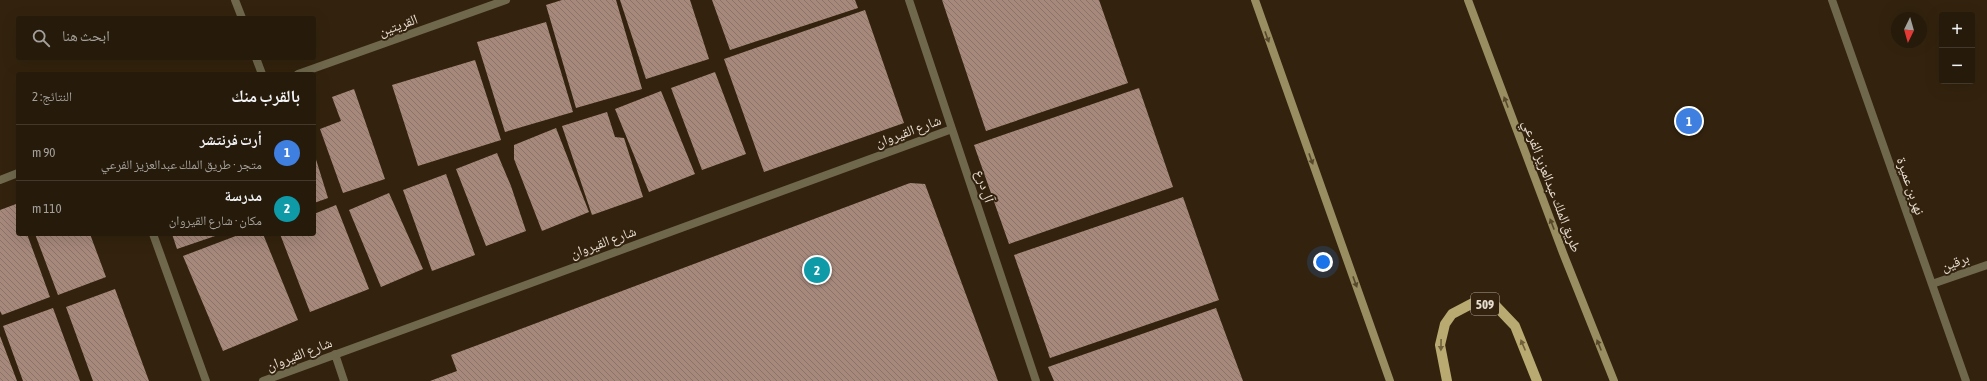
<!DOCTYPE html>
<html lang="ar">
<meta charset="utf-8">
<style>
:root{--surface:#261a0a;--page:#2e2313;--text:#f1f3f6;--muted:#a4a19c;--line:#42382b;--accent:#0b8043}
body{margin:0;font-family:"Asap Condensed","Noto Naskh Arabic",sans-serif;background:var(--page);color:var(--text);direction:rtl}
.controls{position:absolute;right:12px;top:12px;display:grid;overflow:hidden;border-radius:4px;box-shadow:0 4px 16px #0002}
.controls button{width:36px;height:36px;display:grid;place-items:center;padding:0;border:0;border-bottom:1px solid var(--line);background:var(--surface);color:var(--text);font:20px sans-serif}
.compass{position:absolute;left:1891px;top:12px;width:36px;height:36px;border-radius:50%;background:var(--surface);box-shadow:0 4px 16px #0002;rotate:185deg}
.you{position:absolute;left:1323px;top:262px;width:14px;height:14px;margin:-10px;border:3px solid #fff;border-radius:50%;background:#1a73e8;box-shadow:0 0 0 6px #1a73e833}
.badge{display:grid;place-items:center;width:26px;height:26px;border-radius:50%;background:var(--accent);color:#fff;font-size:13px;font-weight:700}
.pin{position:absolute;translate:-50% -50%;border:2px solid #fff;box-shadow:0 1px 4px #0006}
.list{margin:0;padding:0;list-style:none}
h2{display:flex;justify-content:space-between;align-items:center;height:52px;margin:0;padding:0 16px;font-size:17px}
h2 small{font-size:13px;font-weight:400;color:var(--muted)}
.list li{display:grid;grid-template-columns:26px 1fr auto;gap:12px;align-items:center;box-sizing:border-box;height:56px;padding:0 16px;border-top:1px solid var(--line)}
.list b{display:block;font-size:15px;white-space:nowrap}
.list p{margin:0;font-size:13px;white-space:nowrap;color:var(--muted)}
.list em{font-size:13px;font-style:normal;color:var(--muted)}
.icon{flex:none;width:22px;height:22px;fill:none;stroke:currentColor;stroke-width:2;stroke-linecap:round;stroke-linejoin:round}
.map{position:relative;flex:none;width:1987px;height:381px;overflow:hidden;direction:ltr}
.search{position:absolute;background:var(--surface);box-shadow:0 4px 16px #0002;left:16px;top:16px;width:300px;height:44px;display:flex;align-items:center;gap:10px;box-sizing:border-box;padding:0 14px;border-radius:4px;color:var(--muted);font-size:15px}
.panel{position:absolute;background:var(--surface);box-shadow:0 4px 16px #0002;left:16px;top:72px;width:300px;height:164px;border-radius:4px;direction:rtl}
.map>svg:first-child{display:block}
.building{fill:url(#building-back-hatch)}
.lines{fill:none;stroke-linecap:round;stroke-linejoin:round}
.minor{stroke:#6f684d;stroke-width:8}
.secondary{stroke:#998e62;stroke-width:8}
.primary{stroke:#b9aa71;stroke-width:10}
.oneway{fill:#57482b}
.oneway2{fill:#6f603b}
.labels{text-anchor:middle;dominant-baseline:central;stroke-width:4;stroke-linejoin:round;paint-order:stroke}
.shield{fill:#33230e;stroke:#b1a496;stroke-width:1}
.shield-label{font-size:13px;font-weight:bold;fill:#e7dcd0}
.street-label{font-size:14px;fill:#e7dcd0;stroke:#33230e}
</style>
<div class="map">
<svg width="1987" height="381" viewBox="0 0 1987 381">
<defs>
<pattern id="building-back-hatch" width="6" height="6" patternUnits="userSpaceOnUse"><rect width="6" height="6" fill="#a7897c"/><path d="M-1 5l2 2M0 0l6 6M5-1l2 2" fill="none" stroke="#8a7469"/></pattern>
</defs>
<rect width="100%" height="100%" fill="#33230e"/>
<path class="building" d="M562 0H616L642 89 576 108 546 5Z
M620 0H690L709 59 646 79Z
M712 0H855L858 8 730 50Z
M942 0H1099L1128 83 986 131Z
M865 10 904 123 764 172 724 59Z
M546 22 573 112 505 132 477 42Z
M475 60 501 140 418 166 392 85Z
M715 72 746 154 702 170 671 88Z
M1139 88 1173 187 1009 244 974 145Z
M354 89 385 179 343 193 320 129 341 121 332 97Z
M661 91 695 174 649 192 615 109Z
M607 112 615 137 624 138 643 197 592 215 562 126Z
M556 128 589 212 542 231 514 159V145Z
M314 153 328 198 314 203Z
M497 153 511 186 526 231 486 246 456 169Z
M446 174 475 255 432 271 403 190Z
M910 183 925 184 998 381H430L457 371 451 355Z
M389 193 423 269 381 287 349 210Z
M1183 197 1219 300 1050 358 1014 255Z
M16 204 18 210V234H27L50 297 2 315 0 311V210Z
M336 205 369 289 310 312 280 234H314V214Z
M35 234H90L106 277 58 295Z
M172 234H217L218 235 177 249Z
M241 234H263L298 320 223 351 183 256Z
M115 289 149 381H93L66 307Z
M53 308 80 381H23L3 326Z
M1216 308 1243 381H1054L1048 367Z
M0 336 17 381H0Z"/>
<g class="lines">
<path class="minor" d="M235 0 242 18
M909 0 1036 381
M1832 0 1966 381
M256 58 262 74
M298 74 506 0
M0 180 18 173
M153 234 206 381
M1932 284 1987 265
M335 354 344 381
M263 381 952 129"/>
<path class="secondary" d="M1255 0 1390 381
M1468 0 1563 253 1614 381"/>
<path class="primary" d="M1447 381 1440 345 1445 324 1452 314 1473 303 1495 305 1515 326 1537 381"/>
</g>
<defs><path id="oneway-solid" d="M-6-.8H1V-3.2L6.5 0L1 3.2V.8H-6Z"/></defs>
<g class="oneway">
<use href="#oneway-solid" transform="translate(1267 37) rotate(70)"/>
<use href="#oneway-solid" transform="translate(1506 102) rotate(-111)"/>
<use href="#oneway-solid" transform="translate(1311 159) rotate(70)"/>
<use href="#oneway-solid" transform="translate(1552 224) rotate(-111)"/>
<use href="#oneway-solid" transform="translate(1355 282) rotate(70)"/>
<use href="#oneway-solid" transform="translate(1599 345) rotate(-112)"/>
</g>
<g class="oneway2">
<use href="#oneway-solid" transform="translate(1441 345) rotate(91)"/>
<use href="#oneway-solid" transform="translate(1523 345) rotate(-113)"/>
</g>
<g class="labels">
<rect class="shield" x="1471" y="293" width="28" height="22" rx="3"/>
<g class="shield-label">
<text x="1485" y="304">509</text>
</g>
<g class="street-label">
<text transform="translate(398 25) rotate(-20)">القريتين</text>
<text transform="translate(908 131) rotate(-20)">شارع القيروان</text>
<text transform="translate(985 186) rotate(72)">آل درع</text>
<text transform="translate(1552 186) rotate(69)">طريق الملك عبدالعزيز الفرعي</text>
<text transform="translate(1911 186) rotate(71)">نهر بن عميرة</text>
<text transform="translate(603 242) rotate(-20)">شارع القيروان</text>
<text transform="translate(1955 262) rotate(-20)">برقين</text>
<text transform="translate(299 354) rotate(-21)">شارع القيروان</text>
</g>
</g>
</svg>
<div class="controls">
<button>+</button>
<button>−</button>
</div>
<svg class="compass" viewBox="-18 -18 36 36"><path d="M0-13l5 13h-10z" fill="#e53935"/><path d="M0 13l5-13h-10z" fill="#a4a19c"/></svg>
<div class="you"></div>
<div class="pin badge" style="left:1689px;top:121px;background:#3f7fe0">1</div>
<div class="pin badge" style="left:817px;top:270px;background:#0f9aa8">2</div>
<div class="search"><svg class="icon" aria-label="search" viewBox="0 0 24 24"><circle cx="10" cy="10" r="6"/><path d="M15 15l6 6"/></svg>ابحث هنا</div>
<section class="panel">
<h2>بالقرب منك<small>النتائج: 2</small></h2>
<ul class="list">
<li><span class="badge" style="background:#3f7fe0">1</span><div><b>أرت فرنتشر</b><p>متجر · طريق الملك عبدالعزيز الفرعي</p></div><em>90 m</em></li>
<li><span class="badge" style="background:#0f9aa8">2</span><div><b>مدرسة</b><p>مكان · شارع القيروان</p></div><em>110 m</em></li>
</ul>
</section>
</div>
